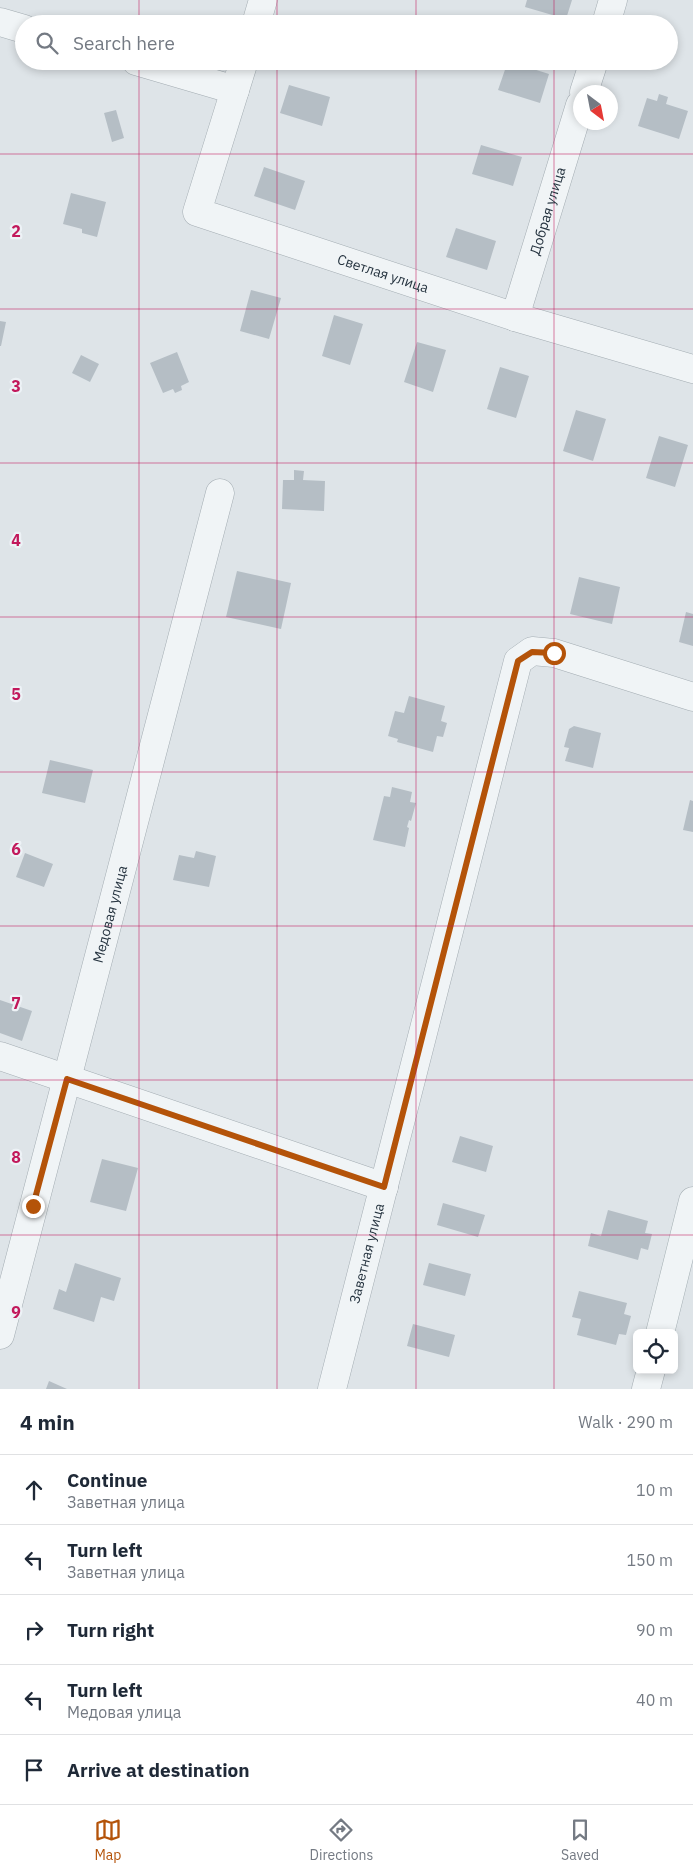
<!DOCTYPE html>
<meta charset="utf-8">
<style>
:root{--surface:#fff;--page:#f6f6f7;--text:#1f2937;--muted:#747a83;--line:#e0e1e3;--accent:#b45309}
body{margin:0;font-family:"IBM Plex Sans",sans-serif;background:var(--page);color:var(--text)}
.controls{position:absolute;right:15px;bottom:15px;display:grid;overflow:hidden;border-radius:8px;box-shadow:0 2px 8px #0003}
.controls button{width:45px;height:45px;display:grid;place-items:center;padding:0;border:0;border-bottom:1px solid var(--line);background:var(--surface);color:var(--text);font:25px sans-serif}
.compass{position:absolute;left:573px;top:85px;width:45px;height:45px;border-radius:50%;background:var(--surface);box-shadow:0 2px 8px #0003;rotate:148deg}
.stop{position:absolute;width:15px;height:15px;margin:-11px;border:4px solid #b45309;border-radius:50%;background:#fff}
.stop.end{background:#b45309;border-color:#fff;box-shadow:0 1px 5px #0008}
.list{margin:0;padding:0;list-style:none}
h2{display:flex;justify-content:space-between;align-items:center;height:65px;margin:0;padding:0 20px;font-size:21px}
h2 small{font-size:16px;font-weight:400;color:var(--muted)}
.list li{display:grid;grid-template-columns:32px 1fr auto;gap:15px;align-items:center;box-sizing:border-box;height:70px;padding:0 20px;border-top:1px solid var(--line)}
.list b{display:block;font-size:19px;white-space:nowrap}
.list p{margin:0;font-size:16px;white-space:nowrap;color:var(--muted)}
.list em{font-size:16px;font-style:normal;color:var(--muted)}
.icon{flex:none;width:28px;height:28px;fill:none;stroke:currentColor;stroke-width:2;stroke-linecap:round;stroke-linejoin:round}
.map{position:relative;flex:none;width:693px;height:1389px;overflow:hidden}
.search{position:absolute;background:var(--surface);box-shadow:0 2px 8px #0003;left:15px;right:15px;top:15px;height:55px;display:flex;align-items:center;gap:12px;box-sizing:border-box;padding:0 18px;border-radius:28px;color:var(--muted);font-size:19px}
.sheet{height:415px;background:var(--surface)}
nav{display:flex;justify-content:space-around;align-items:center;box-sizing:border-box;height:70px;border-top:1px solid var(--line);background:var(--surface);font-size:14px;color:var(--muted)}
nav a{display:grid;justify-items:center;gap:2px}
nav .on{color:var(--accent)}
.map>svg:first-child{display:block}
.building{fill:#b5bec5}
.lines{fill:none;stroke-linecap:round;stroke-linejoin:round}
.minor-casing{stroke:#a3acb2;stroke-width:29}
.minor{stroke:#f0f4f6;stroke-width:28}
.route{stroke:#b45309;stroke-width:6}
.grid{fill:none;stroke:#c2185b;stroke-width:1;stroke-opacity:0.55}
.labels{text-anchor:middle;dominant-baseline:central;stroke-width:4.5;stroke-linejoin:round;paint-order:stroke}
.street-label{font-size:14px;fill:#263440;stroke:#edf2f6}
.grid-label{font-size:16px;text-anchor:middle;font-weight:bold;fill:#c2185b;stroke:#edf2f6;stroke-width:4.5;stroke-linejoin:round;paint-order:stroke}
</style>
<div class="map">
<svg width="693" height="1389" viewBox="0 0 693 1389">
<rect width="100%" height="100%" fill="#dee4e8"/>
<path class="building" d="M527 0H572L566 19 525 7Z
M508 61 549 74 540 103 498 90Z
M289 85 330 97 322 126 280 113Z
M659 94 668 97 666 104 688 111 679 139 638 126 647 98 657 101Z
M116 110 124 138 112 142 104 113Z
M481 145 522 157 513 186 472 174Z
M264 167 305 181 295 210 254 196Z
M71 193 106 202 97 237 82 233V229L63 224Z
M456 228 496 241 487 270 446 257Z
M251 290 281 298 269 339 240 331Z
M334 315 363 324 350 365 322 356Z
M0 321 6 322 1 346H0Z
M417 342 446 350 433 392 404 382Z
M177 352 189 382 181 386 182 390 175 393 173 389 163 393 150 363Z
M81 355 99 364 90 382 72 373Z
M500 367 529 376 516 418 487 409Z
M576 410 606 419 593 461 563 451Z
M659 436 688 445 675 487 646 478Z
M294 470 304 471 303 480 325 481 324 511 282 509 283 480H294Z
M237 571 291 583 281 629 226 617Z
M579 577 620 587 612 624 570 614Z
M686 612 693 614V646L679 642Z
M409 696 445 706 441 721 447 723 443 737 437 736 433 752 397 742 398 739 388 736 395 711 404 713Z
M574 726 601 733 593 768 565 761 569 748 564 747 569 729Z
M50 760 93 770 85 803 42 793Z
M392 787 412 792 410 802 416 803 411 821 409 820 407 827 409 828 405 847 373 840 384 796 390 797Z
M690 800 693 801V832L683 830Z
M196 851 216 856 209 887 173 880 179 855 194 858Z
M25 853 53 864 44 887 16 877Z
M0 1000 32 1011 22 1041 0 1033Z
M460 1136 493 1146 486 1172 452 1162Z
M102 1159 138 1168 126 1211 90 1202Z
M443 1203 485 1215 478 1237 437 1225Z
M608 1210 648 1221 645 1233 652 1234 648 1250 641 1248 638 1260 588 1246 591 1233 601 1236Z
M75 1263 121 1278 114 1301 101 1297 94 1322 53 1309 59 1289 66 1292Z
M429 1263 471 1274 465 1296 423 1285Z
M579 1291 627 1303 624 1314 631 1316 626 1335 619 1334 616 1345 577 1335 581 1319 572 1317Z
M413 1324 455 1335 449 1357 407 1346Z
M49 1381 67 1389H46Z"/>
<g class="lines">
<defs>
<g id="minor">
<path d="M0 22 24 29"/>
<path d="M256 24 263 0"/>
<path d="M606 24 613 0"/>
<path d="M136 61 235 90"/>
<path id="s1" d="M244 61 197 212 515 317 693 369"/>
<path d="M584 92 594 61"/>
<path id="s2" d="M515 317 580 105"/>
<path d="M0 1056 384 1187"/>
<path d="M660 1333 693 1201"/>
<path id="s3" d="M0 1335 220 493"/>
<path id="s4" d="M332 1389 518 661 532 651 554 653 693 697"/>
<path d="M646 1389 651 1370"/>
</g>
</defs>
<use href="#minor" class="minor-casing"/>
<use href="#minor" class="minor"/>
</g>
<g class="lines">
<path class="route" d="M33 1206 67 1079 384 1187 518 661 532 652 554 653"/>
</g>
<path class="grid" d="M139 0V24M277 0V24M416 0V24M554 0V24M139 61V1389M277 61V1389M416 61V1389M554 61V1389M0 154H693M0 309H693M0 463H693M0 617H693M0 772H693M0 926H693M0 1080H693M0 1235H693"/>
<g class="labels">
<g class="street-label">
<text stroke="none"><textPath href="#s2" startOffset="111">Добрая улица</textPath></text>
<text stroke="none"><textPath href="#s1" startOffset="354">Светлая улица</textPath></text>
<text stroke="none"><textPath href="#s3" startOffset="435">Медовая улица</textPath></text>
<text stroke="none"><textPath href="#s4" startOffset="140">Заветная улица</textPath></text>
</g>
</g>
<g class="grid-label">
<text x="16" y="237">2</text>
<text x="16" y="392">3</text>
<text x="16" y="546">4</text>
<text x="16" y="700">5</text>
<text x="16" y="855">6</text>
<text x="16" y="1009">7</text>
<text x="16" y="1163">8</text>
<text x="16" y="1318">9</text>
</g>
</svg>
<div class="controls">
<button><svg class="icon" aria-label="locate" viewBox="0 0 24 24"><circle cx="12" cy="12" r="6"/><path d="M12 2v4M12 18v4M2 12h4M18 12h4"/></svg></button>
</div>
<svg class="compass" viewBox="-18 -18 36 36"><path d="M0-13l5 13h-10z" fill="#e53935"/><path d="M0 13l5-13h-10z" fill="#747a83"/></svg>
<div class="stop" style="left:554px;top:653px"></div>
<div class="stop end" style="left:33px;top:1206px"></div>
<div class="search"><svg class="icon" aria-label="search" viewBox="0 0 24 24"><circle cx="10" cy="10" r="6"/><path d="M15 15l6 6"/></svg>Search here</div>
</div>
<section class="sheet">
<h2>4 min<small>Walk · 290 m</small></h2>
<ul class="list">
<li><svg class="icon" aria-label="ahead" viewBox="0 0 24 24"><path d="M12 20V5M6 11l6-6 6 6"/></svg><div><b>Continue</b><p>Заветная улица</p></div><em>10 m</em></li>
<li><svg class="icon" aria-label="left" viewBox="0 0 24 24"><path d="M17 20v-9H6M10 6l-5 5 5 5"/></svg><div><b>Turn left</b><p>Заветная улица</p></div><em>150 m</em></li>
<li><svg class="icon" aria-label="right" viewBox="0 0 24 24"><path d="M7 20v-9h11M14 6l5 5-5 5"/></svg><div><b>Turn right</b></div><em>90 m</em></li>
<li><svg class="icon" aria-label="left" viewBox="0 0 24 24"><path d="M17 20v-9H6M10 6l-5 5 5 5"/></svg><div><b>Turn left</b><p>Медовая улица</p></div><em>40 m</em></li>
<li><svg class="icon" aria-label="arrive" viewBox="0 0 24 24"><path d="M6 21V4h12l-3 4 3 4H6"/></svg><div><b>Arrive at destination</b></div></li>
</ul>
</section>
<nav>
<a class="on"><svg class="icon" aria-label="map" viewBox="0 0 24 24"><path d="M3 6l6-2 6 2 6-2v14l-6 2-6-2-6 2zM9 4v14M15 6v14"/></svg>Map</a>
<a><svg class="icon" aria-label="directions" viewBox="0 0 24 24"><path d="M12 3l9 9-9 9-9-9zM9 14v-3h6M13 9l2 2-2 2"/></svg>Directions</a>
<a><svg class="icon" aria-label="saved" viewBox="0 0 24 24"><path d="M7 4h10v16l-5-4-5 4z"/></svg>Saved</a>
</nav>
